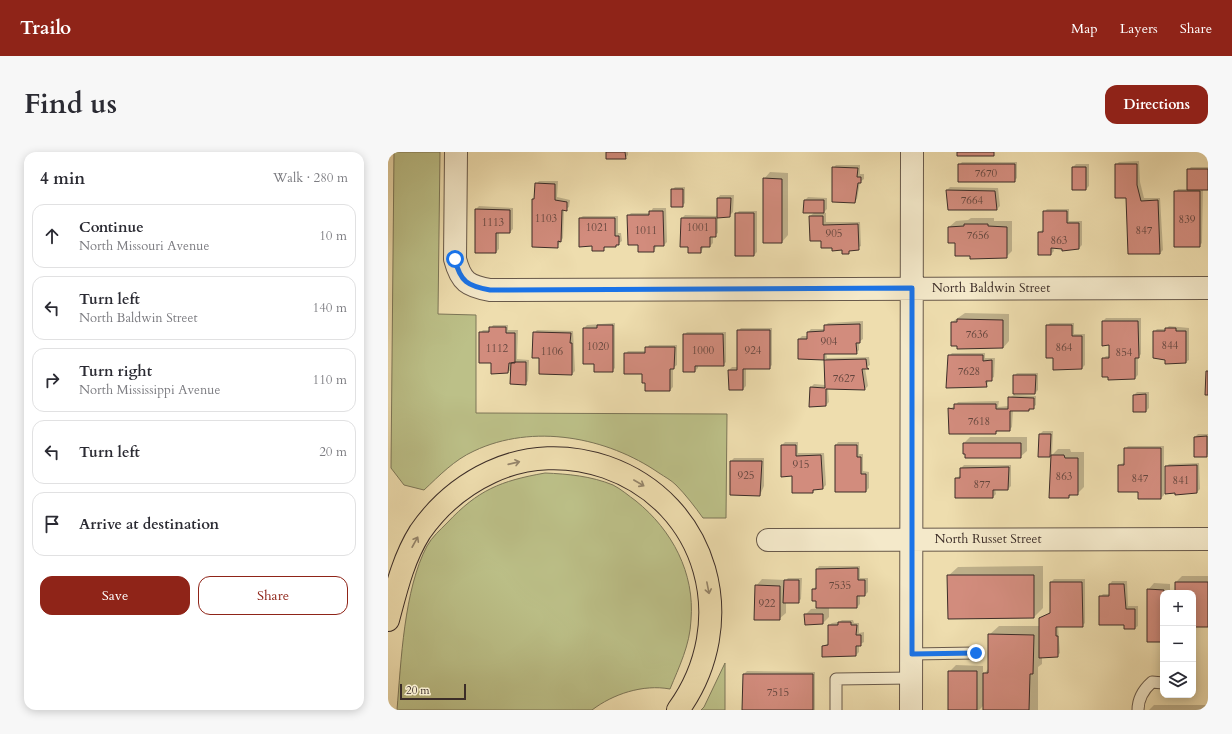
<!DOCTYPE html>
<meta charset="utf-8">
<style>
:root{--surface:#fff;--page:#f7f7f7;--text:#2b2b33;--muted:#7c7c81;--line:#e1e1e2;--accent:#8f2418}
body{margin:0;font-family:Cardo,serif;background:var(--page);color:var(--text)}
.controls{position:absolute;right:12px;bottom:12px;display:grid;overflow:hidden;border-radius:8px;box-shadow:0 2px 10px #0003}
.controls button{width:36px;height:36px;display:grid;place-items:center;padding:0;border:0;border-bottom:1px solid var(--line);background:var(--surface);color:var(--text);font:20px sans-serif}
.scale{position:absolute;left:12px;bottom:10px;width:66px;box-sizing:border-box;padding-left:4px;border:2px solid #3c2d28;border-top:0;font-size:11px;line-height:14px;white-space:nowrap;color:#3c2d28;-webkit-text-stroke:3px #f4e9ca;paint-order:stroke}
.stop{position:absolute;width:12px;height:12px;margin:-9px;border:3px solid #1a73e8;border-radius:50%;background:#fff}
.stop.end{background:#1a73e8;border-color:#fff;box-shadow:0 1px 4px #0008}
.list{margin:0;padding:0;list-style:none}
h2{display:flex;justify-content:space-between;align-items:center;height:52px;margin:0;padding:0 16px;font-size:17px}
h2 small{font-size:13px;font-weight:400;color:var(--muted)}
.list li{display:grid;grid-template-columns:26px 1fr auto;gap:12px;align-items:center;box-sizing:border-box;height:64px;margin:0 8px 8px;padding:0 8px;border:1px solid var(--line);border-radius:12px}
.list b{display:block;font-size:15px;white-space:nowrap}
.list p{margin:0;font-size:13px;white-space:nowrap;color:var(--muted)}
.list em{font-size:13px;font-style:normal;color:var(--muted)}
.actions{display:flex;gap:8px;padding:12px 16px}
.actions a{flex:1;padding:9px 0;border:1px solid var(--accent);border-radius:12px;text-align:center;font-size:14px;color:var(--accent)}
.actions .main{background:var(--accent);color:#fff}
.icon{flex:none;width:22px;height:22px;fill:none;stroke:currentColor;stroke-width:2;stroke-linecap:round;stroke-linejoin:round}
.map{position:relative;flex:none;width:820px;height:558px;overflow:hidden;border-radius:12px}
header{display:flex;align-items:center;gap:24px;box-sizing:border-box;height:56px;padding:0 20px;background:var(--accent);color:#fff}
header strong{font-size:19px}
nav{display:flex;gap:22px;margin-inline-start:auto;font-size:14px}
.intro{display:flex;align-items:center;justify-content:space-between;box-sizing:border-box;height:96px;padding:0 24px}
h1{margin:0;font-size:28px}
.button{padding:10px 18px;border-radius:12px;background:var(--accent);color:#fff;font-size:14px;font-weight:700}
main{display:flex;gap:24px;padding:0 24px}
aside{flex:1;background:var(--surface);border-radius:12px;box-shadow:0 2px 10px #0003}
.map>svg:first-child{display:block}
.green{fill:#bcc088;stroke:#7c7658}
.shadow{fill:#0003}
.building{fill:#d28c7d;stroke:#3c2d28}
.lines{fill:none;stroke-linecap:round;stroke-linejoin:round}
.service-casing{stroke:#68594a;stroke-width:13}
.minor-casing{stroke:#68594a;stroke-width:24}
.motorway-casing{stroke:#3c2d28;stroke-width:24}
.service{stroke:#f4e9ca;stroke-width:11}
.minor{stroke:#f4e9ca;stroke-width:22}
.motorway{stroke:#eeddae;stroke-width:22}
.oneway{stroke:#95856b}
.route{stroke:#1a73e8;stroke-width:5}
.labels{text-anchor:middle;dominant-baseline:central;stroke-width:3;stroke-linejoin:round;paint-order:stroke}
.number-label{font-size:11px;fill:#62453d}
.street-label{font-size:13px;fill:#3c2d28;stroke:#f4e9ca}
</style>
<header>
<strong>Trailo</strong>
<nav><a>Map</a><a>Layers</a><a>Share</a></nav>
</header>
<div class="intro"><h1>Find us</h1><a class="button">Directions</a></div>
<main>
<aside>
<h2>4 min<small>Walk · 280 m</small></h2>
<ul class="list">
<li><svg class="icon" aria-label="ahead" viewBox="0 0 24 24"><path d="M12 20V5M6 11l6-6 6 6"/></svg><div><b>Continue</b><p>North Missouri Avenue</p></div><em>10 m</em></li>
<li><svg class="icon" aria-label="left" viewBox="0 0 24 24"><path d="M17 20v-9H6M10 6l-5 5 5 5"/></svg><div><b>Turn left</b><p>North Baldwin Street</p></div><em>140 m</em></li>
<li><svg class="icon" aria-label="right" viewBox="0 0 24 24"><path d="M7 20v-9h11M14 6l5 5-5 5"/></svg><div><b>Turn right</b><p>North Mississippi Avenue</p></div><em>110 m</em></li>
<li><svg class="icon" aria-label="left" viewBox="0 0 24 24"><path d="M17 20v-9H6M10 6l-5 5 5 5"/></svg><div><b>Turn left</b></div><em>20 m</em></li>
<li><svg class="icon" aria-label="arrive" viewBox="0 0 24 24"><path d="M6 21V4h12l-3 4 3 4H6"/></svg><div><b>Arrive at destination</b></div></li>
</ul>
<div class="actions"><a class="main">Save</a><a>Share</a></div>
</aside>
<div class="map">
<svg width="820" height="558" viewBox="0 0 820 558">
<rect width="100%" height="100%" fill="#eeddae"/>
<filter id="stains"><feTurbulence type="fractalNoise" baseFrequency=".005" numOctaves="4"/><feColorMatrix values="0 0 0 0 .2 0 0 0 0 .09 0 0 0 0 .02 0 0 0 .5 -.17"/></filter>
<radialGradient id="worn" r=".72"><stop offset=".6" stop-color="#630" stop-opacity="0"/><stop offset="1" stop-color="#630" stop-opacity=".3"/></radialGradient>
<path class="green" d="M6 0H52L50 162 88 163V261L339 262 338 366H315C307 355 298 343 288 333 283 328 277 325 271 321 219 285 145 271 86 299 66 308 51 324 36 338L16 333 3 316Z
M157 321C180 322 203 324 225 333 233 337 241 344 248 349 284 378 307 421 303 468 302 493 291 515 282 537 255 532 225 542 204 558H9C13 510 16 437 39 394 44 385 52 378 59 371 90 338 112 329 157 321Z
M337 511V558H313L316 555Z"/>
<path class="shadow" d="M219 0H240V3L237 6Z
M751 9 752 30 756 46H772L775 98 772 101 739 45 728 13 731 10Z
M574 10H629V26L626 29 571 13Z
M688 12H701V34L698 37H685V15Z
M448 13H472V22H476V27L472 30 469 47 466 50 445 16Z
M803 15H820V37H815L814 91 811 94 787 40 790 37H800V18Z
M382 20 400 21V83L394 90 376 27Z
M151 29H170L169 45 182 48 181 55 176 58 175 86 169 95 145 47 147 46 148 32Z
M287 35H297V51L294 54 284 38Z
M562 35 610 36 612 54 609 57 559 38Z
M332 43H346L345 60 342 63 330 65V81L325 84V91L322 94H316L313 100 301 94 294 66 297 63 330 64V46Z
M420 45 439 46V57L435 61H438V70H472L473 94 460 100 434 88 422 64 427 60 417 48Z
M91 54 125 56V77L122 80H111V97L108 100 88 57Z
M265 56H278L279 90 276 93H269L266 99 251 92 240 64 243 61H262Z
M659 57H681V69H694V93L691 96 665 95 666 99 663 102 651 80 656 77V60Z
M351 59H369V100L366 103 348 62Z
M195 64H230V81H233L234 89 227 94H218L215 98 205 93 192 66Z
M583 66H606V69H624V99L618 105 583 103 568 90 561 75 568 69 580 68Z
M577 161 621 162V189L615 196 564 170Z
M718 166H753V202L750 206V223L747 226 721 227 715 207 718 204H722V192L715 169Z
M475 169V187L471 190V198L468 201H438L439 206 481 205 482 213 477 216 480 234 477 237 440 236 441 250 438 253 423 235 426 232 437 233 438 207 411 206V187L414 184H420V180L423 177H437V174L440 171Z
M227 171V216L224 219 207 211 196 176 199 173Z
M662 171H686V182H697V213L694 216 666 205 659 174Z
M105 173H120V178H130L129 207 141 208 140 229 137 232 124 217 120 220 105 210 92 181 95 178H102Z
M781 174 801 176V208L798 210 779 207 766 180 769 177H778Z
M353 176H384V213L381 216H358V234L355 237 341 218 344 215H350V179Z
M149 178 185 179 187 219 184 222 152 205 146 181Z
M299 180H338V210L335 213H310V216L307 219H296V183Z
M261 193H289V213L285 216V235L282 238 258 230 255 221 237 202 240 199H258Z
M564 201H597V206H607L606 225 601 228 598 234 561 204Z
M629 221H650V238L647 241H627V243L648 244V253L641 258H625L624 275 621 278H611L607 281 561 257 567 254 570 250 611 249 610 255 621 254V246L626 243V224Z
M749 240H761V256L758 259H746V243Z
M655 279H665L664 303 670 297H682L683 300H696V335L689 342H684L681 345H662L663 304H651L652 282Z
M810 282H820V302L818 304 807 285Z
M582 285H639V299L632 305 576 291Z
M397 290H410V301H436L438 333 435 336H428L425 340 405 323 394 324V293Z
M450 290H471V302H475V319L481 320V336L478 339 448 293Z
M740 294H776V343L773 346 751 339 731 313 737 310V297Z
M346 306H376V334L372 343 343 309Z
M811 311 812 337 809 340 778 315 781 312Z
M576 313H623V334L620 337H607L608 342 605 345 568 326 573 323V316Z
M431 414H472V426H480V440L477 443H472V452L469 455H441V465L435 471 417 472V463L423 457 435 456 429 448 425 437 429 434V417Z
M655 414V456L646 465 560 424 570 415Z
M794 424H820V473L805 474V441H788V430Z
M400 426H414L413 447 410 450H398V461L391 467 368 434 374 427 398 428Z
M666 427H697V471L694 474H670L672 501 669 504 654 505V512L650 515V558H596V553L591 558H561V520L568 513 595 514V523L601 516V483L611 474H652V467L663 460V430Z
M724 429H739L740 454H750V474L747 476 737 472 712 445 715 442H722V432Z
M766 431 782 432V441L760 438Z
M454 468H465L466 471H471V481L476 480V490L471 493V500L468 503 435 494 441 491V473L444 471 451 470Z
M359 519 427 520V558H355L356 522Z
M766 553H820V558H761Z"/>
<path class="building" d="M218 0H237L238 7H218Z
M569 0H606V4H569Z
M570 12H627V30H570Z
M727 12H749V33L753 49 770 48 772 102H740L738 46H727Z
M444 15 470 16 469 25H473V31H470L467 51 444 50Z
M684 15H698V38H684Z
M799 17H820V38H799Z
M375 26 394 27V91H375Z
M147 31 167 32V48L179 50V59L174 58 173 90 170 89V96L144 95V47H146Z
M283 37H295V55H283Z
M558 38 607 39 609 58H560Z
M786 39H812V95H786Z
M329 46H343L342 65 329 66Z
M416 48H436V61H415Z
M87 57 122 58V81H108V101H87Z
M261 59H275L276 94H266V100H250V93H240L239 63H261Z
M655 59H679V71H691V97L674 99V97L663 96V103H650V80H655Z
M347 61H366V104H347Z
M421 64H435V73L470 72 471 98 461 99V102H454V98L444 99V96H433V89H422Z
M191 66H227V84H231V93H228V95H216V99H204V94L191 95Z
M293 66H328V85H322V95H313V101H300V95H292Z
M576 72H600V74L619 75V106L582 107V104H567V91H560V75L576 74Z
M569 167 615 168V196L569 197V194H563V170H569Z
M714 169H750L751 206H747V227L720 228V225H714V206H721V193L714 194Z
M472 172V191H468L469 202H436V208L410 207V187H419V180L436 179V173Z
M209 173H225V220H206V212H195V176H209Z
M658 173H684V184H694V217L665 218V206H658Z
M101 175H118V181H127V211H121L120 221 103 222V211H91V180H101Z
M777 176H788V179H798V211L777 212V208L765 206V179H777Z
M349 178H382V217H355V238H341L340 218H349Z
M145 180 183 181 182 191H184V223L151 222V206H144Z
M295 182H335L336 214H307V220H295Z
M257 195H287L286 217H282V239H257V231H254V222H236V201H257Z
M560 203H595V209L604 208V229H598L599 235 558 236Z
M478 207 479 216 481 217H474L477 238 438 237V254L421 255 422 235 437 236 436 208Z
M127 210H138V233L122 232 123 211Z
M818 219H820V243H817Z
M625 223H648L647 242H625Z
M758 242V260H745V243Z
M620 245 646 246V257H641V259H622V279H608V282H561L560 256 566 257V252H608V257H620Z
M651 282H663L662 305H650Z
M819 284V305H806V285Z
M575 291H633V306H577V302H575Z
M393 293H408V304L433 303 435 337 425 338V341H404V324L393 325Z
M447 293H469V305H473V322H478V340H447Z
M736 296H773V347H750V340H730V313H736Z
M663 303H676L677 306H690V343H681V346H661Z
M342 309H374L372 344 342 343Z
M809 313V341L787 343V341L777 342V314Z
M621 315 620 338H605V346H567V326H572V316Z
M470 416V428H477V444H469V456H428V449H424V437H428V417Z
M559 423H646V466L560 467Z
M396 428H411V451H395Z
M662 430H694L695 475H668V484H670V505L651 506V466L662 461Z
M787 430H820V475H805V441H787Z
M721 432H736L738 457H747V477H736V473H711V444H721Z
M367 433 392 434V468H366Z
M759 437 776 438 775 490H759Z
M416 462H435V472L417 473Z
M450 470H463V473H469L468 483H473V494H468V504L434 505V494L440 493V473H450Z
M600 482 646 483 645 522H642L641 558H595V521H600Z
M560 519H589V558H560Z
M355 522H425V558H354Z"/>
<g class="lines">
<defs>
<path id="service" d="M523 502 588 501
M448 558V527L523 526
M750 558C750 546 755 538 764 530L775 531"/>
<path id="minor" d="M68 0 67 107C73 130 80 134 102 138L820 136
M380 388 820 387
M523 558 524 0"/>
<path id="motorway" d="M0 468C8 438 15 407 32 380 50 354 75 333 103 320 139 303 180 302 218 315 321 351 353 471 290 558"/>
</defs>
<use href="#service" class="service-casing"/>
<use href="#minor" class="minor-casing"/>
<use href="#motorway" class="motorway-casing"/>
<use href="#service" class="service"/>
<use href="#minor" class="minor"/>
<use href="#motorway" class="motorway"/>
</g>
<defs><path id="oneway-shaft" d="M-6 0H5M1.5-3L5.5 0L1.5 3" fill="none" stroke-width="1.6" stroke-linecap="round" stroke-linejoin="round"/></defs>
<g class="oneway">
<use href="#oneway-shaft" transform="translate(126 311) rotate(-13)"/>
<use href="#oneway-shaft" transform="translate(251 331) rotate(30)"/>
<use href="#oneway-shaft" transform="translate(27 390) rotate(-61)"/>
<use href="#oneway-shaft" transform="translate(320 436) rotate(79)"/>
</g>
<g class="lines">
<path class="route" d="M67 107C72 130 80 134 102 138L524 136V502L588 501"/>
</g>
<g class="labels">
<g class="number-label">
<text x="598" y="21">7670</text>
<text x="584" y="48">7664</text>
<text x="158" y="66">1103</text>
<text x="799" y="67">839</text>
<text x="105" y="70">1113</text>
<text x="209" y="75">1021</text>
<text x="310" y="75">1001</text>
<text x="258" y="78">1011</text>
<text x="756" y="78">847</text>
<text x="446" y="81">905</text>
<text x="590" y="83">7656</text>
<text x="671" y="88">863</text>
<text x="589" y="182">7636</text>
<text x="441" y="189">904</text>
<text x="782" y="193">844</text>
<text x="210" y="194">1020</text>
<text x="676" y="195">864</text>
<text x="109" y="196">1112</text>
<text x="315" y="198">1000</text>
<text x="365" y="198">924</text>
<text x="164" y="199">1106</text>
<text x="736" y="200">854</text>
<text x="581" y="219">7628</text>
<text x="456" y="226">7627</text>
<text x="591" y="269">7618</text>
<text x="413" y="312">915</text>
<text x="358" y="323">925</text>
<text x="676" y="324">863</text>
<text x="752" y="326">847</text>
<text x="793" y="328">841</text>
<text x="594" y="332">877</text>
<text x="452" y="433">7535</text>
<text x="379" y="451">922</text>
<text x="390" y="540">7515</text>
</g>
<g class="street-label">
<text x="603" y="136">North Baldwin Street</text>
<text x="600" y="387">North Russet Street</text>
</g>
</g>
<rect width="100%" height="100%" filter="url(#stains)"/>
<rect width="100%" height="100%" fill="url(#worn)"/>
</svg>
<div class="controls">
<button>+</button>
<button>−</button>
<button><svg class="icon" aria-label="layers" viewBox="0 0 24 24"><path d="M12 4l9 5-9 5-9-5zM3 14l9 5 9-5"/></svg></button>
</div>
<div class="scale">20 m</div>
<div class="stop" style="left:67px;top:107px"></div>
<div class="stop end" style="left:588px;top:501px"></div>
</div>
</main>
